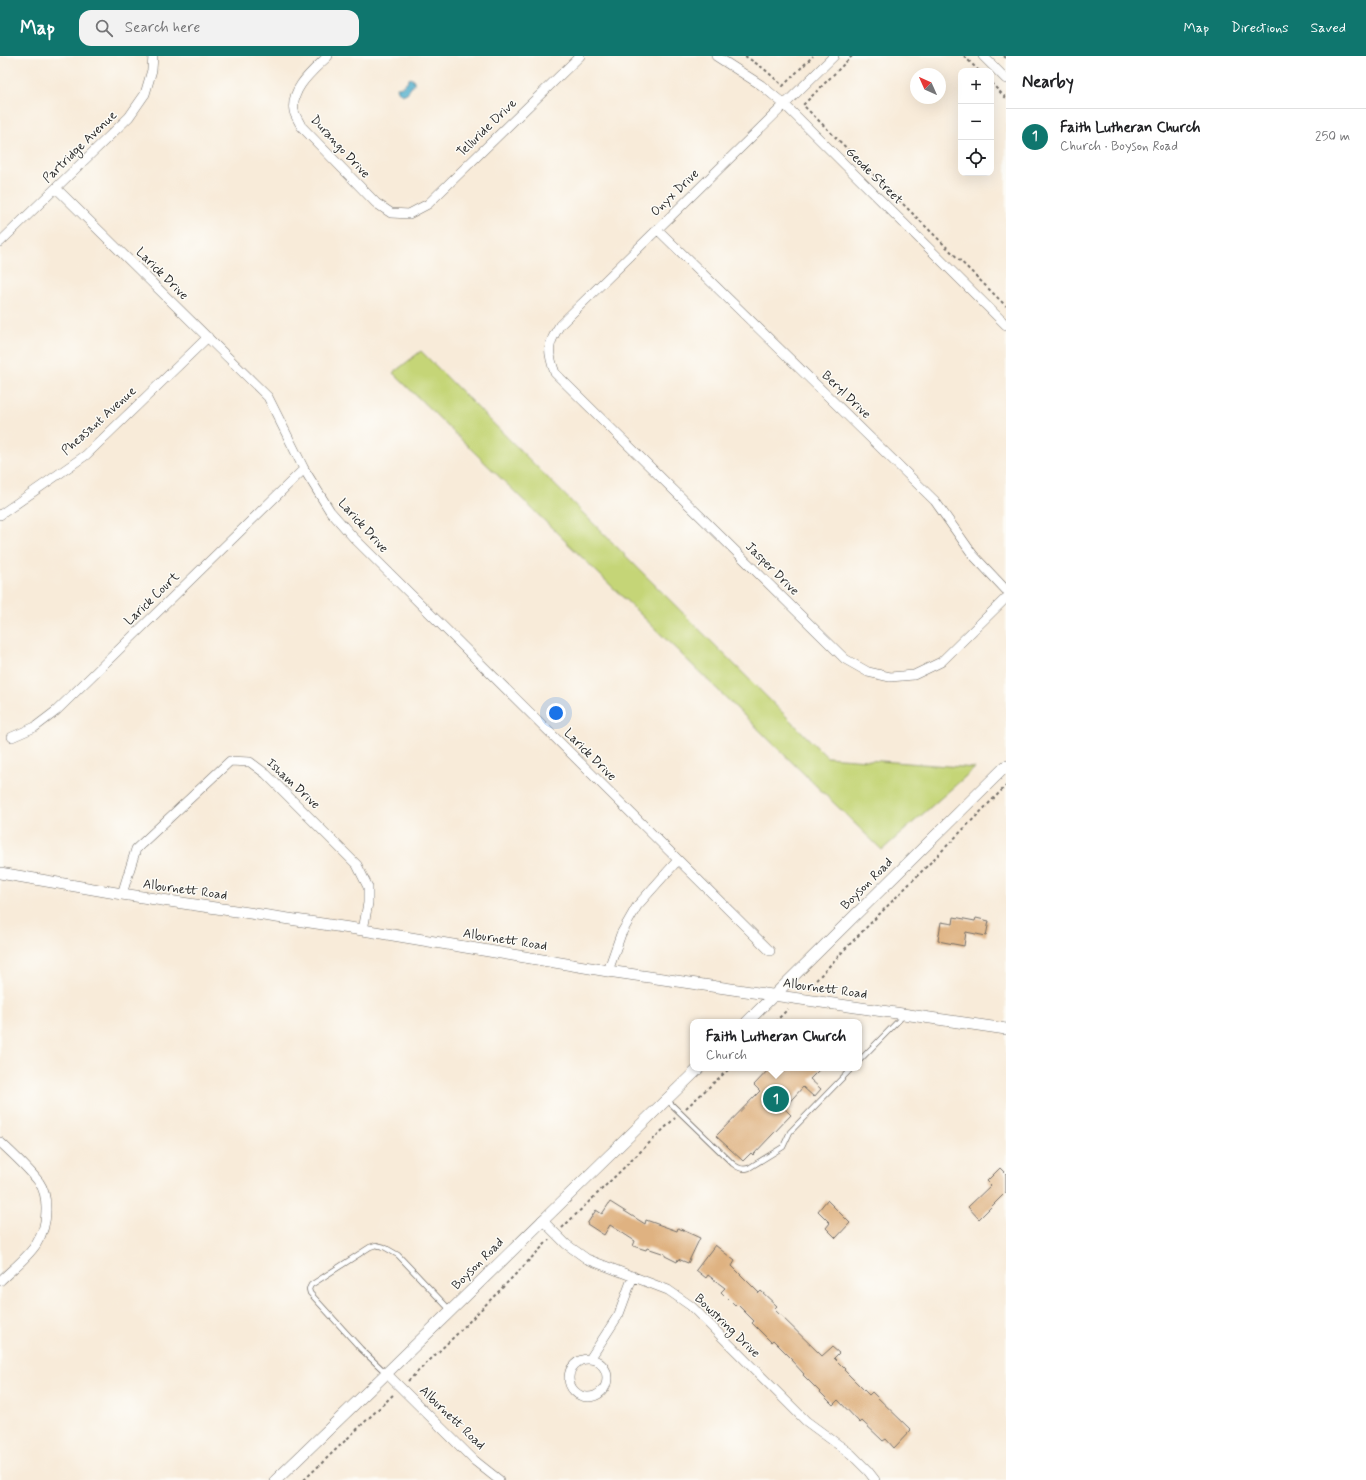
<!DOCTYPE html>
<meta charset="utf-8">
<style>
:root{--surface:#fff;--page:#f2f2f2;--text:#202124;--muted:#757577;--line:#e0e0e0;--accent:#0f766e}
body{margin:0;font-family:Mynerve,sans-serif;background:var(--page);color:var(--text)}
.controls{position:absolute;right:12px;top:12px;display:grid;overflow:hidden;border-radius:8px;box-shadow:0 4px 16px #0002}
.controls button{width:36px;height:36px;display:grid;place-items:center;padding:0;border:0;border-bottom:1px solid var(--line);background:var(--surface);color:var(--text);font:20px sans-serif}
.compass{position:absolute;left:910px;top:12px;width:36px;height:36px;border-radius:50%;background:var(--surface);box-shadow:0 4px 16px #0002;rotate:315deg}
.you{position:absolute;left:556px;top:657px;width:14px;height:14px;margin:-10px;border:3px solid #fff;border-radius:50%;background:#1a73e8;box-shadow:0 0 0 6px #1a73e833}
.badge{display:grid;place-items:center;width:26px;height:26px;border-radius:50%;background:var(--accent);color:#fff;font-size:13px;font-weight:700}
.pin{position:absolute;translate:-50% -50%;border:2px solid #fff;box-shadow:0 1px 4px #0006}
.popup{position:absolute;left:690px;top:963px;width:172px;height:52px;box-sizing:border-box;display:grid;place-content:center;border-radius:8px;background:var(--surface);filter:drop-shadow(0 1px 3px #0005);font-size:13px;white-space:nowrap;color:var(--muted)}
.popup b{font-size:15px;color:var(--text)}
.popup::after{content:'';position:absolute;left:50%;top:100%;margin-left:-8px;border:8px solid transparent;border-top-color:var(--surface)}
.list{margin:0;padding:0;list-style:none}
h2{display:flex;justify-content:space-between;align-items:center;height:52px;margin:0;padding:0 16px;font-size:17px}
h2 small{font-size:13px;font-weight:400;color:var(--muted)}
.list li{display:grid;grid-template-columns:26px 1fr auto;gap:12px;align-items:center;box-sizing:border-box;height:56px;padding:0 16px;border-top:1px solid var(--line)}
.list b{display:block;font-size:15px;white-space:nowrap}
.list p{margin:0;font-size:13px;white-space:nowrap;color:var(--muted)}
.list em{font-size:13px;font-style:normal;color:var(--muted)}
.icon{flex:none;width:22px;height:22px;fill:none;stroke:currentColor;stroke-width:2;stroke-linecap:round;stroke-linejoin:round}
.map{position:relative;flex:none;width:1006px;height:1424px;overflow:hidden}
header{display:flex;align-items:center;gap:24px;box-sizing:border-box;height:56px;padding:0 20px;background:var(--accent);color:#fff}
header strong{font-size:19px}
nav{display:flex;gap:22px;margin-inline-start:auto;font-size:14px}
.search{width:280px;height:36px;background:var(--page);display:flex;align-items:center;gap:10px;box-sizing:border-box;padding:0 14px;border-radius:12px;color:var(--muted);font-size:15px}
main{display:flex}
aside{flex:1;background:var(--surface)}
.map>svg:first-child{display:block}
.green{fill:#c5d577;stroke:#788051}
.water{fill:#4bacca;stroke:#3b6c7a}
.building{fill:#dfb281}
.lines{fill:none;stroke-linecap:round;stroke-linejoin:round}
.service-casing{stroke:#736e68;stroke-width:6}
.minor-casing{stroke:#736e68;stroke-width:10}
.tertiary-casing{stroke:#736e68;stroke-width:12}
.path{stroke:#736e68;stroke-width:2;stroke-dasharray:3 3;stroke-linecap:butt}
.service{stroke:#fff;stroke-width:4.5}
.minor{stroke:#fff;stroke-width:9}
.tertiary{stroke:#fff;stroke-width:11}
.labels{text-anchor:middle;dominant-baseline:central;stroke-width:3;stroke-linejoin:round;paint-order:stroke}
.street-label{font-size:13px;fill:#2b2b2b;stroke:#fdfcf7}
</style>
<header>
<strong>Map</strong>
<div class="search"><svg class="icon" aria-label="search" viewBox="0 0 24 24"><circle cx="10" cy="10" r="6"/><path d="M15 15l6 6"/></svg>Search here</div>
<nav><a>Map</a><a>Directions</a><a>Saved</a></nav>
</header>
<main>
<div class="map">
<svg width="1006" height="1424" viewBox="0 0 1006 1424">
<rect width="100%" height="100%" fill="#fdfcf7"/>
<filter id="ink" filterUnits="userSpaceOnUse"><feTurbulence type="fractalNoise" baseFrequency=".025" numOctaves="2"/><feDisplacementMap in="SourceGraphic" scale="8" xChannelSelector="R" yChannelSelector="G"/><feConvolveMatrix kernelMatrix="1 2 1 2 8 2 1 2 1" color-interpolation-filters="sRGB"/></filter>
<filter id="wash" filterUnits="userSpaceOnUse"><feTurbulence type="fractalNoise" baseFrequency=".012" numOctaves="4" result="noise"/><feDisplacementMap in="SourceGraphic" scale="16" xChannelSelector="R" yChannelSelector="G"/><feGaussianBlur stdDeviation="0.9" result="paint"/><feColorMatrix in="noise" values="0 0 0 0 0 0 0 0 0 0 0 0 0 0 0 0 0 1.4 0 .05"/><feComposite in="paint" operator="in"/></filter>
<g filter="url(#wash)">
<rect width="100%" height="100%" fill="#f8ebd9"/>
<path class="green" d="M421 295 827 701 975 712 882 794 393 317Z"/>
<path class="water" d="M410 22 414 24V28L407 37 402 39 398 35 397 31 403 30Z"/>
<g id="blocks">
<path class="building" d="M954 861 975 865 976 862 989 865 986 880 966 876 964 890 938 885 941 866 953 868Z
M770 1012H821L810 1023 821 1033 814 1041 803 1031 784 1052 791 1059 753 1099 751 1097 743 1105 716 1080 760 1035 754 1029Z
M1000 1112 1006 1118V1136L979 1163 968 1151 991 1129 987 1125Z
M827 1144 850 1167 836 1182 826 1172 830 1167 818 1155Z
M610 1146 645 1168 646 1164 677 1175 678 1172 700 1182 688 1207 678 1203 677 1206 665 1200V1198L647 1192 646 1194 633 1190 635 1185 610 1169 604 1179 587 1168 596 1154 602 1158Z
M715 1189 735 1205 732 1210 759 1237 761 1235 777 1250 774 1253 822 1300 832 1291 839 1297 834 1302 845 1313 844 1314 869 1339 872 1336 911 1374 894 1392 886 1383 883 1385 862 1365 860 1367 838 1344 833 1349 803 1319 804 1318 791 1304 792 1303 773 1284 771 1286 752 1267 754 1265 737 1248 735 1250 721 1236 725 1232 708 1219 706 1222 696 1214Z"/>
</g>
</g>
<g filter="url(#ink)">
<use href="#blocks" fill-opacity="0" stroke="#736e68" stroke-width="1"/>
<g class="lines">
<defs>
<path id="service" d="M859 1005 903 960
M667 1044 733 1108C738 1112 742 1114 749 1112L783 1091 790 1076 852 1012
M386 1317 361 1293 310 1237 309 1233 311 1229 370 1191 376 1189 384 1191 398 1199 451 1255"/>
<path id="minor" d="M328 0C314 14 290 32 294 55 295 60 299 65 301 70L376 147 391 157 409 158 428 148 580 0
M716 0 761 29 785 49 1006 269
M834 0 560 269C547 289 547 294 555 317L845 603 868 616 890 621 914 619 941 606 1006 542
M983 0 1006 23
M56 132 268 341 304 413 330 455 353 481 770 895
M657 173 935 445 973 499 1006 534
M0 186 129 61 145 38 152 14 153 0
M0 459 86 399 208 281
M12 681 35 671 56 655 304 413
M122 838 136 793 230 705 250 706 266 718 357 809 368 831V847L363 874
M608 915 621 878 637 850 678 804
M0 1086C12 1097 29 1113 39 1126 44 1133 46 1144 46 1152 47 1188 24 1202 0 1225
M542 1164 566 1188 587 1203 668 1234 691 1250 806 1365 851 1398 868 1415 875 1424
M569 1322a19 19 0 1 1 38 0a19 19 0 1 1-38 0Z
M590 1303 619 1258 633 1220
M387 1318 475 1405 499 1424"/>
<path id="tertiary" d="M0 817 122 838 363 874 608 915 1006 973
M747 966 1006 710
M276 1424C418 1288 558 1149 699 1012"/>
</defs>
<use href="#service" class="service-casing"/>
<use href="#minor" class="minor-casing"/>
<use href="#tertiary" class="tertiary-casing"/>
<path class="path" d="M745 0 763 12 783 30 813 0
M852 0 803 49 1006 250
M964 0 979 15
M1004 0 1006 2
M991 27 1006 42
M808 933 845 893 1006 730
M775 966 788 953
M686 1052 730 1012
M562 1172 675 1062
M408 1325 457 1278 549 1184
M304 1424 394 1338"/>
<use href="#service" class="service"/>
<use href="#minor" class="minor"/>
<use href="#tertiary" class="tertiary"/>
</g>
</g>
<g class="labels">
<g class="street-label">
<text transform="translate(487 72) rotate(-44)">Telluride Drive</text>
<text transform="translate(80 91) rotate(-44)">Partridge Avenue</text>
<text transform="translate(340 91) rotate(47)">Durango Drive</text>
<text transform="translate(874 120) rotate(45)">Geode Street</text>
<text transform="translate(675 137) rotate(-44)">Onyx Drive</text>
<text transform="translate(162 218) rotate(45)">Larick Drive</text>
<text transform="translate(846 339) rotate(44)">Beryl Drive</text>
<text transform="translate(99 365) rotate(-42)">Pheasant Avenue</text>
<text transform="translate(363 470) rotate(48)">Larick Drive</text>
<text transform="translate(772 513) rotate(45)">Jasper Drive</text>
<text transform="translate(152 543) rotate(-44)">Larick Court</text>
<text transform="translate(590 699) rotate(45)">Larick Drive</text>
<text transform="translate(293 728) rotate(43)">Isham Drive</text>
<text transform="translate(867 828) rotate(-45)">Boyson Road</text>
<text transform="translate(185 834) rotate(8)">Alburnett Road</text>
<text transform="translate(505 884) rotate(9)">Alburnett Road</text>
<text transform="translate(825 933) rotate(8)">Alburnett Road</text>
<text transform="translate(478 1208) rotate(-45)">Boyson Road</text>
<text transform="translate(727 1270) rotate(44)">Bowstring Drive</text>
<text transform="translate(452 1362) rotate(44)">Alburnett Road</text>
</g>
</g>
</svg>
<div class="controls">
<button>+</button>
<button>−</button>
<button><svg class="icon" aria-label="locate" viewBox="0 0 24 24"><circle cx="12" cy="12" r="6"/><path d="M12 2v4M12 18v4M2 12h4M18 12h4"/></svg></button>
</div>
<svg class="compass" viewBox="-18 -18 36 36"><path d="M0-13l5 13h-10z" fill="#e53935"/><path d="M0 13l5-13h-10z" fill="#757577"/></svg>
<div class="you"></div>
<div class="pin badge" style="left:776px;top:1043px">1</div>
<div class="popup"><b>Faith Lutheran Church</b>Church</div>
</div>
<aside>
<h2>Nearby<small></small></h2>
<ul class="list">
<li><span class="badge">1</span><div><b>Faith Lutheran Church</b><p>Church · Boyson Road</p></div><em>250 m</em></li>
</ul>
</aside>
</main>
